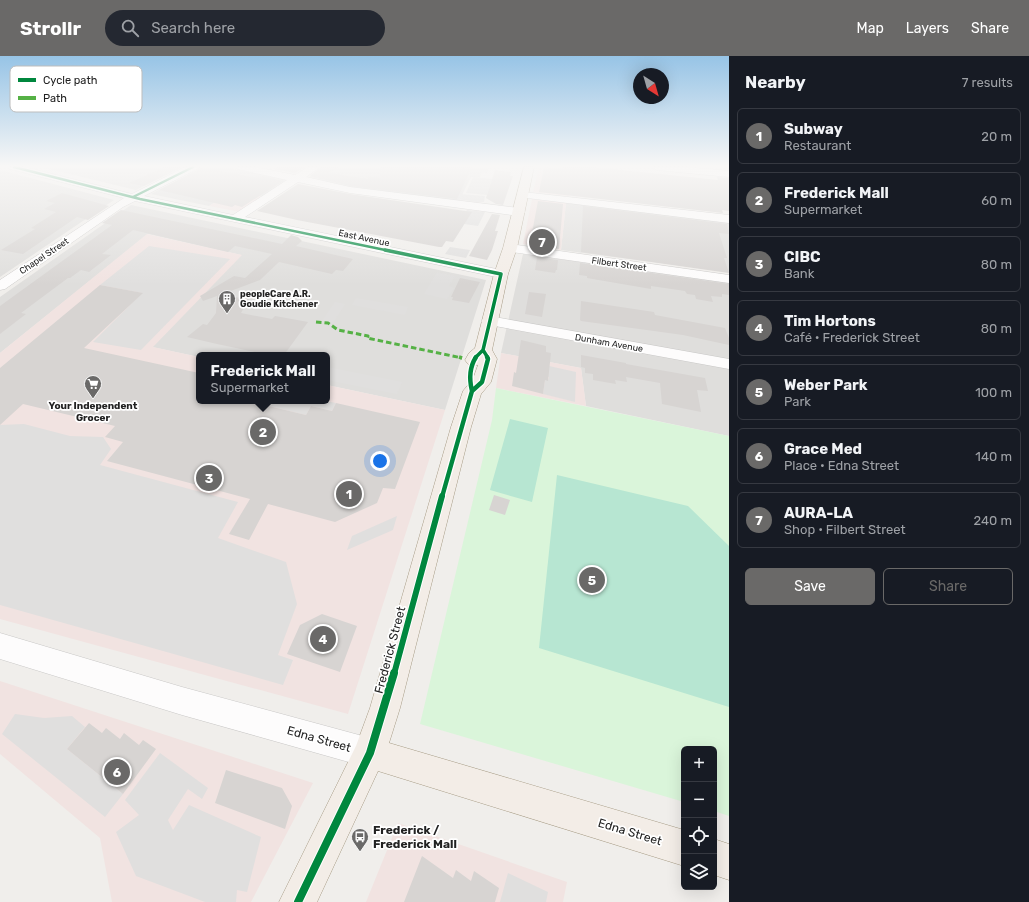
<!DOCTYPE html>
<meta charset="utf-8">
<style>
:root{--surface:#171b24;--page:#242831;--text:#f1f3f6;--muted:#9ea1a6;--line:#363941;--accent:#6a6968}
body{margin:0;font-family:Rubik,sans-serif;background:var(--page);color:var(--text)}
.controls{position:absolute;right:12px;bottom:12px;display:grid;overflow:hidden;border-radius:6px;box-shadow:0 4px 16px #0002}
.controls button{width:36px;height:36px;display:grid;place-items:center;padding:0;border:0;border-bottom:1px solid var(--line);background:var(--surface);color:var(--text);font:20px sans-serif}
.compass{position:absolute;left:633px;top:12px;width:36px;height:36px;border-radius:50%;background:var(--surface);box-shadow:0 4px 16px #0002;rotate:143deg}
.you{position:absolute;left:380px;top:405px;width:14px;height:14px;margin:-10px;border:3px solid #fff;border-radius:50%;background:#1a73e8;box-shadow:0 0 0 6px #1a73e833}
.badge{display:grid;place-items:center;width:26px;height:26px;border-radius:50%;background:var(--accent);color:#fff;font-size:13px;font-weight:700}
.pin{position:absolute;translate:-50% -50%;border:2px solid #fff;box-shadow:0 1px 4px #0006}
.popup{position:absolute;left:196px;top:296px;width:134px;height:52px;box-sizing:border-box;display:grid;place-content:center;border-radius:6px;background:var(--surface);filter:drop-shadow(0 1px 3px #0005);font-size:13px;white-space:nowrap;color:var(--muted)}
.popup b{font-size:15px;color:var(--text)}
.popup::after{content:'';position:absolute;left:50%;top:100%;margin-left:-8px;border:8px solid transparent;border-top-color:var(--surface)}
.list{margin:0;padding:0;list-style:none}
h2{display:flex;justify-content:space-between;align-items:center;height:52px;margin:0;padding:0 16px;font-size:17px}
h2 small{font-size:13px;font-weight:400;color:var(--muted)}
.list li{display:grid;grid-template-columns:26px 1fr auto;gap:12px;align-items:center;box-sizing:border-box;height:56px;margin:0 8px 8px;padding:0 8px;border:1px solid var(--line);border-radius:6px}
.list b{display:block;font-size:15px;white-space:nowrap}
.list p{margin:0;font-size:13px;white-space:nowrap;color:var(--muted)}
.list em{font-size:13px;font-style:normal;color:var(--muted)}
.actions{display:flex;gap:8px;padding:12px 16px}
.actions a{flex:1;padding:9px 0;border:1px solid var(--accent);border-radius:6px;text-align:center;font-size:14px;color:var(--accent)}
.actions .main{background:var(--accent);color:#fff}
.icon{flex:none;width:22px;height:22px;fill:none;stroke:currentColor;stroke-width:2;stroke-linecap:round;stroke-linejoin:round}
.map{position:relative;flex:none;width:729px;height:846px;overflow:hidden}
header{display:flex;align-items:center;gap:24px;box-sizing:border-box;height:56px;padding:0 20px;background:var(--accent);color:#fff}
header strong{font-size:19px}
nav{display:flex;gap:22px;margin-inline-start:auto;font-size:14px}
.search{width:280px;height:36px;background:var(--page);display:flex;align-items:center;gap:10px;box-sizing:border-box;padding:0 14px;border-radius:22px;color:var(--muted);font-size:15px}
main{display:flex}
aside{flex:1;background:var(--surface)}
.map>svg:first-child{display:block}
.residential{fill:#dfdedc}
.commercial{fill:#f1e3e1}
.park{fill:#daf5da}
.pitch{fill:#b7e6d2}
.parking{fill:#e0dfde}
.building{fill:#d7d4d2}
.lines{fill:none;stroke-linecap:round;stroke-linejoin:round}
.minor-casing{stroke:#c9c8c7;stroke-width:1}
.major-casing{stroke:#a79c86;stroke-width:1}
.minor{fill:#fdfcfc;fill-rule:evenodd}
.major{fill:#f3ede7;fill-rule:evenodd}
.quiet-far1{stroke:#55b145;stroke-width:3;stroke-dasharray:5.5 3;stroke-linecap:butt}
.quiet{stroke:#55b145;stroke-width:3.5;stroke-dasharray:8 3.5;stroke-linecap:butt}
.cycleway-far4-casing{stroke:#fff;stroke-width:4}
.cycleway-far3-casing{stroke:#fff;stroke-width:5.5}
.cycleway-far2-casing{stroke:#fff;stroke-width:7}
.cycleway-far1-casing{stroke:#fff;stroke-width:8}
.cycleway-casing{stroke:#fff;stroke-width:10}
.cycleway-far4{stroke:#00873e;stroke-width:2.5}
.cycleway-far3{stroke:#00873e;stroke-width:3.5}
.cycleway-far2{stroke:#00873e;stroke-width:4.5}
.cycleway-far1{stroke:#00873e;stroke-width:6}
.cycleway{stroke:#00873e;stroke-width:8}
.labels{text-anchor:middle;dominant-baseline:central;stroke-width:3.5;stroke-linejoin:round;paint-order:stroke}
.far-street-label{font-size:9px;fill:#222;stroke:#fff}
.far-poi-label{font-size:9px;font-weight:bold;fill:#222;stroke:#fff;text-anchor:start}
.poi-label{font-size:10px;font-weight:bold;fill:#222;stroke:#fff}
.near-street-label{font-size:12px;fill:#222;stroke:#fff}
.near-poi-label{font-size:12px;font-weight:bold;fill:#222;stroke:#fff;text-anchor:start}
.key{fill:#fff;stroke:#bdbdbd;stroke-width:1}
.key-label{font-size:11px;fill:#222}
</style>
<header>
<strong>Strollr</strong>
<div class="search"><svg class="icon" aria-label="search" viewBox="0 0 24 24"><circle cx="10" cy="10" r="6"/><path d="M15 15l6 6"/></svg>Search here</div>
<nav><a>Map</a><a>Layers</a><a>Share</a></nav>
</header>
<main>
<div class="map">
<svg width="729" height="846" viewBox="0 0 729 846">
<rect width="100%" height="100%" fill="#f0eeeb"/>
<path class="residential" d="M41 111H182L136 134Z
M203 111H224L287 124 263 141 236 134 209 150 151 138Z
M325 111H489L487 117 482 116 480 121H471L459 145 348 131 308 122Z
M0 114 114 144 0 221Z
M566 147 729 167V216L561 194Z
M131 149 486 224 445 354 327 329V299H199V301L152 291 241 199 148 178 0 297V241Z
M523 198 729 227V380L586 350 581 312 501 297Z"/>
<path class="commercial" d="M539 111H569L567 117 570 133 569 140 533 136Z
M236 134 263 141 241 156 209 150Z
M532 143 566 147 561 194 523 188Z
M147 178 242 199 153 291 199 301V345H327V329L445 354 348 658 0 563V297Z
M501 297 581 312 586 350 496 332Z
M0 625 313 727 251 846H112L100 782 0 698Z
M398 767 567 826 563 846H366Z"/>
<path class="park" d="M496 332 729 380V760L714 755V693H684V746L420 668 492 364Z"/>
<path class="pitch" d="M510 363 548 372 532 446 490 434Z
M557 419 688 450 729 490V651L539 592Z"/>
<path class="parking" d="M473 121 492 123 487 139 466 137Z
M460 138 485 140 484 146H476L457 143Z
M467 154 485 156 478 170 464 168 462 163Z
M149 190 230 203 141 294 93 286 142 237 100 229Z
M450 191 470 194 466 202 445 198Z
M437 216 455 220 449 230 454 232 447 243 424 238Z
M356 242 408 251 405 259 352 249Z
M335 246 345 248 333 267 322 265Z
M540 308 576 316 575 346 543 338 545 324H548L549 321 537 318Z
M327 311 402 326 397 338 327 324Z
M248 345H326L336 347 332 355 311 350 306 359Z
M24 368 70 380 103 381 111 393 100 409 238 446 218 482 286 506 297 548 278 599 293 604 283 629 0 549V369Z
M397 460 393 474 347 494 352 480Z
M15 658 44 662 72 660 85 671 67 693 123 738 105 761 2 678Z
M160 697 208 732 202 743 188 733 168 764 173 774 189 749 261 781 247 836 237 834 236 846H205L136 820 116 776 139 759 125 744Z
M508 817 548 836 546 846H500Z"/>
<path class="building" d="M165 111H182L144 130 129 127Z
M199 111 247 120 258 122 262 120 283 125 242 151 235 149 232 151 159 134 198 114Z
M278 111H305L295 117 273 113Z
M321 111H339L329 117 368 123 369 121 380 122V111H472L457 143 350 130 310 120Z
M544 111 562 113 563 111H593L718 124 717 121 729 122V155L722 154 723 157 539 136Z
M495 114 511 116 510 120H513L503 149 496 148 486 142Z
M298 128 350 138 472 156 453 186 446 185 442 191H439L297 164 257 155Z
M62 137 109 150 88 164 77 161 23 198 1 194 35 173 31 172 56 156 44 153 55 147 46 145Z
M538 145 563 148 559 193 538 190 539 188 530 187Z
M583 150 727 168 729 178 719 177 727 202H724L729 217 581 196Z
M121 154 282 188 291 179 298 181 302 185 296 190 353 203 343 215 336 214 332 218 279 206 260 224 220 239 249 243 241 257 272 263 275 260 308 266 284 299 272 296 269 299 217 288 187 281 203 268 207 269 216 257 217 240 203 245 200 240 234 220 245 222 272 198 235 190 228 196 133 174 102 198 111 199 89 216 81 214 70 222H68L21 257 26 258 0 278V250L112 169 102 167Z
M492 158 500 159 495 175H498L492 194 487 204 469 200Z
M537 201 558 204 557 214H556L555 217 535 214Z
M580 207 729 228V239L722 238V241L711 240 713 246 696 243 695 239 687 238 685 235 651 230V233L587 222V220L579 219Z
M460 222 480 226 469 247 452 244 453 241H451Z
M100 229 143 237 84 292 199 317V345H248L306 359 311 350 332 355 336 347 420 366 395 433 383 432 377 447 335 466 268 448 249 484 229 478 250 443 107 405 123 386 105 381 115 370 23 348 0 369V312Z
M529 236 546 238 542 261 525 258Z
M581 245 654 256 655 259 725 272 729 282V289L683 279 581 265 580 264Z
M521 284 546 290V296L551 297 548 325 545 324 543 338 512 330 514 316 516 317Z
M581 299 626 307V308L705 322 708 335 697 334 701 356 662 348 660 327 626 321 627 326 615 324 616 328 593 324V318L585 317V312L581 311Z
M494 439 510 444 505 459 489 454Z
M322 558 357 570 340 616 287 598 300 569Z
M89 667 102 677 106 672 120 683 124 677 139 689 143 684 156 693 123 738 67 693Z
M226 714 282 732 292 750 285 773 215 747Z
M422 800 453 822 456 814 471 825 474 815 499 832 495 846H404Z"/>
<g class="lines">
<defs>
<path id="minor" d="M9 111H25L132 138 185 111H198L197 113 144 140 233 159 287 124 237 113 236 111H255L295 119 308 111H320L306 121 350 131 519 152 523 154 525 156 523 158 519 160 350 137 298 126 245 161 506 215 508 218 506 221 501 222 135 145 123 151 5 233 0 234V224L124 142 10 113Z
M652 111H687L729 115V121L657 114Z
M523 136 729 159V167L519 141 517 139Z
M510 188 729 219V227L505 195 504 192 505 189Z
M489 260 729 303V313L484 268 481 265 484 262Z
M0 577 182 631 370 682 381 686 385 697 381 708 370 712 182 659 0 603Z"/>
<path id="major" d="M524 111H534L517 192 508 218 492 294 497 303 491 326 481 338 471 371 400 652 389 687 684 774V810L378 715 317 846H279L356 690 370 652 451 371 463 335 473 323 478 309 468 308 465 304 469 297 475 292 494 218 503 192Z
M714 783 729 788V824L714 819Z"/>
</defs>
<use href="#minor" class="minor-casing"/>
<use href="#major" class="major-casing"/>
<use href="#minor" class="minor"/>
<use href="#major" class="major"/>
<path class="quiet-far1" d="M316 266 328 267 338 274 368 280 367 282 462 302"/>
<path class="quiet" d="M459 301 462 302"/>
<defs>
<path id="cycleway-far4" d="M14 111 140 143 390 195
M133 141 193 111"/>
<path id="cycleway-far3" d="M385 194 501 218 483 294 475 302
M483 294 488 302"/>
<path id="cycleway-far2" d="M472 335C469 323 469 312 476 301
M442 441 472 335 482 326 488 303 487 301"/>
<path id="cycleway-far1" d="M394 618 442 440"/>
<path id="cycleway" d="M298 846 370 697 394 617"/>
</defs>
<use href="#cycleway-far4" class="cycleway-far4-casing"/>
<use href="#cycleway-far3" class="cycleway-far3-casing"/>
<use href="#cycleway-far2" class="cycleway-far2-casing"/>
<use href="#cycleway-far1" class="cycleway-far1-casing"/>
<use href="#cycleway" class="cycleway-casing"/>
<use href="#cycleway-far4" class="cycleway-far4"/>
<use href="#cycleway-far3" class="cycleway-far3"/>
<use href="#cycleway-far2" class="cycleway-far2"/>
<use href="#cycleway-far1" class="cycleway-far1"/>
<use href="#cycleway" class="cycleway"/>
</g>
<linearGradient id="sky" x2="0" y2="1"><stop stop-color="#97c4e6"/><stop offset="0.48" stop-color="#f8f7f6"/><stop offset="1" stop-color="#f8f7f6" stop-opacity="0"/></linearGradient>
<rect width="729" height="229" fill="url(#sky)"/>
<defs>
<symbol id="building-pin" viewBox="-11 -11 22 30"><path d="M0 17L-7.5 6A9.5 9.5 0 1 1 7.5 6Z" fill="#6a6968" stroke="#fff"/><path d="M-4-6H4V6H1V3H-1V6H-4ZM-2.5-4.3h1.7v1.8h-1.7ZM.8-4.3h1.7v1.8H.8ZM-2.5-1h1.7V.8h-1.7ZM.8-1h1.7V.8H.8Z" fill="#fff"/></symbol>
<symbol id="supermarket-pin" viewBox="-11 -11 22 30"><path d="M0 17L-7.5 6A9.5 9.5 0 1 1 7.5 6Z" fill="#6a6968" stroke="#fff"/><path d="M-6-5.5h2.5l.6 2H6L4.5 2H-2.5L-4.4-4H-6ZM-1.5 3.2a1.3 1.3 0 1 0 .1 0ZM3 3.2a1.3 1.3 0 1 0 .1 0Z" fill="#fff"/></symbol>
<symbol id="bus-pin" viewBox="-11 -11 22 30"><path d="M0 17L-7.5 6A9.5 9.5 0 1 1 7.5 6Z" fill="#6a6968" stroke="#fff"/><path d="M-5-6H5V4H4V6H2V4H-2V6H-4V4H-5ZM-3.5-4V0h7V-4ZM-3.5 1.2v1.5H-2V1.2ZM2 1.2v1.5H3.5V1.2Z" fill="#fff"/></symbol>
</defs>
<g fill-rule="evenodd">
<use href="#building-pin" x="217" y="233" width="20" height="27"/>
<use href="#supermarket-pin" x="83" y="318" width="20" height="27"/>
<use href="#bus-pin" x="350" y="771" width="20" height="27"/>
</g>
<g class="labels">
<g class="far-street-label">
<text transform="translate(364 182) rotate(12)">East Avenue</text>
<text transform="translate(44 200) rotate(-34)">Chapel Street</text>
<text transform="translate(619 208) rotate(8)">Filbert Street</text>
<text transform="translate(609 287) rotate(10)">Dunham Avenue</text>
</g>
<g class="far-poi-label">
<text x="240" y="238">peopleCare A.R.<tspan x="240" dy="10">Goudie Kitchener</tspan></text>
</g>
<g class="poi-label">
<text x="93" y="350">Your Independent<tspan x="93" dy="12">Grocer</tspan></text>
</g>
<g class="near-street-label">
<text transform="translate(390 594) rotate(-75)">Frederick Street</text>
<text transform="translate(319 683) rotate(16)">Edna Street</text>
<text transform="translate(630 776) rotate(17)">Edna Street</text>
</g>
<g class="near-poi-label">
<text x="373" y="774">Frederick /<tspan x="373" dy="14">Frederick Mall</tspan></text>
</g>
</g>
<rect x="10" y="10" width="132" height="46" rx="6" class="key"/>
<rect x="18" y="22" width="18" height="4" fill="#00873e"/>
<rect x="18" y="40" width="18" height="4" fill="#55b145"/>
<g class="key-label">
<text x="43" y="28">Cycle path</text>
<text x="43" y="46">Path</text>
</g>
</svg>
<div class="controls">
<button>+</button>
<button>−</button>
<button><svg class="icon" aria-label="locate" viewBox="0 0 24 24"><circle cx="12" cy="12" r="6"/><path d="M12 2v4M12 18v4M2 12h4M18 12h4"/></svg></button>
<button><svg class="icon" aria-label="layers" viewBox="0 0 24 24"><path d="M12 4l9 5-9 5-9-5zM3 14l9 5 9-5"/></svg></button>
</div>
<svg class="compass" viewBox="-18 -18 36 36"><path d="M0-13l5 13h-10z" fill="#e53935"/><path d="M0 13l5-13h-10z" fill="#9ea1a6"/></svg>
<div class="you"></div>
<div class="pin badge" style="left:349px;top:438px">1</div>
<div class="pin badge" style="left:263px;top:376px">2</div>
<div class="popup"><b>Frederick Mall</b>Supermarket</div>
<div class="pin badge" style="left:209px;top:422px">3</div>
<div class="pin badge" style="left:323px;top:583px">4</div>
<div class="pin badge" style="left:592px;top:524px">5</div>
<div class="pin badge" style="left:117px;top:716px">6</div>
<div class="pin badge" style="left:542px;top:186px">7</div>
</div>
<aside>
<h2>Nearby<small>7 results</small></h2>
<ul class="list">
<li><span class="badge">1</span><div><b>Subway</b><p>Restaurant</p></div><em>20 m</em></li>
<li><span class="badge">2</span><div><b>Frederick Mall</b><p>Supermarket</p></div><em>60 m</em></li>
<li><span class="badge">3</span><div><b>CIBC</b><p>Bank</p></div><em>80 m</em></li>
<li><span class="badge">4</span><div><b>Tim Hortons</b><p>Café · Frederick Street</p></div><em>80 m</em></li>
<li><span class="badge">5</span><div><b>Weber Park</b><p>Park</p></div><em>100 m</em></li>
<li><span class="badge">6</span><div><b>Grace Med</b><p>Place · Edna Street</p></div><em>140 m</em></li>
<li><span class="badge">7</span><div><b>AURA-LA</b><p>Shop · Filbert Street</p></div><em>240 m</em></li>
</ul>
<div class="actions"><a class="main">Save</a><a>Share</a></div>
</aside>
</main>
